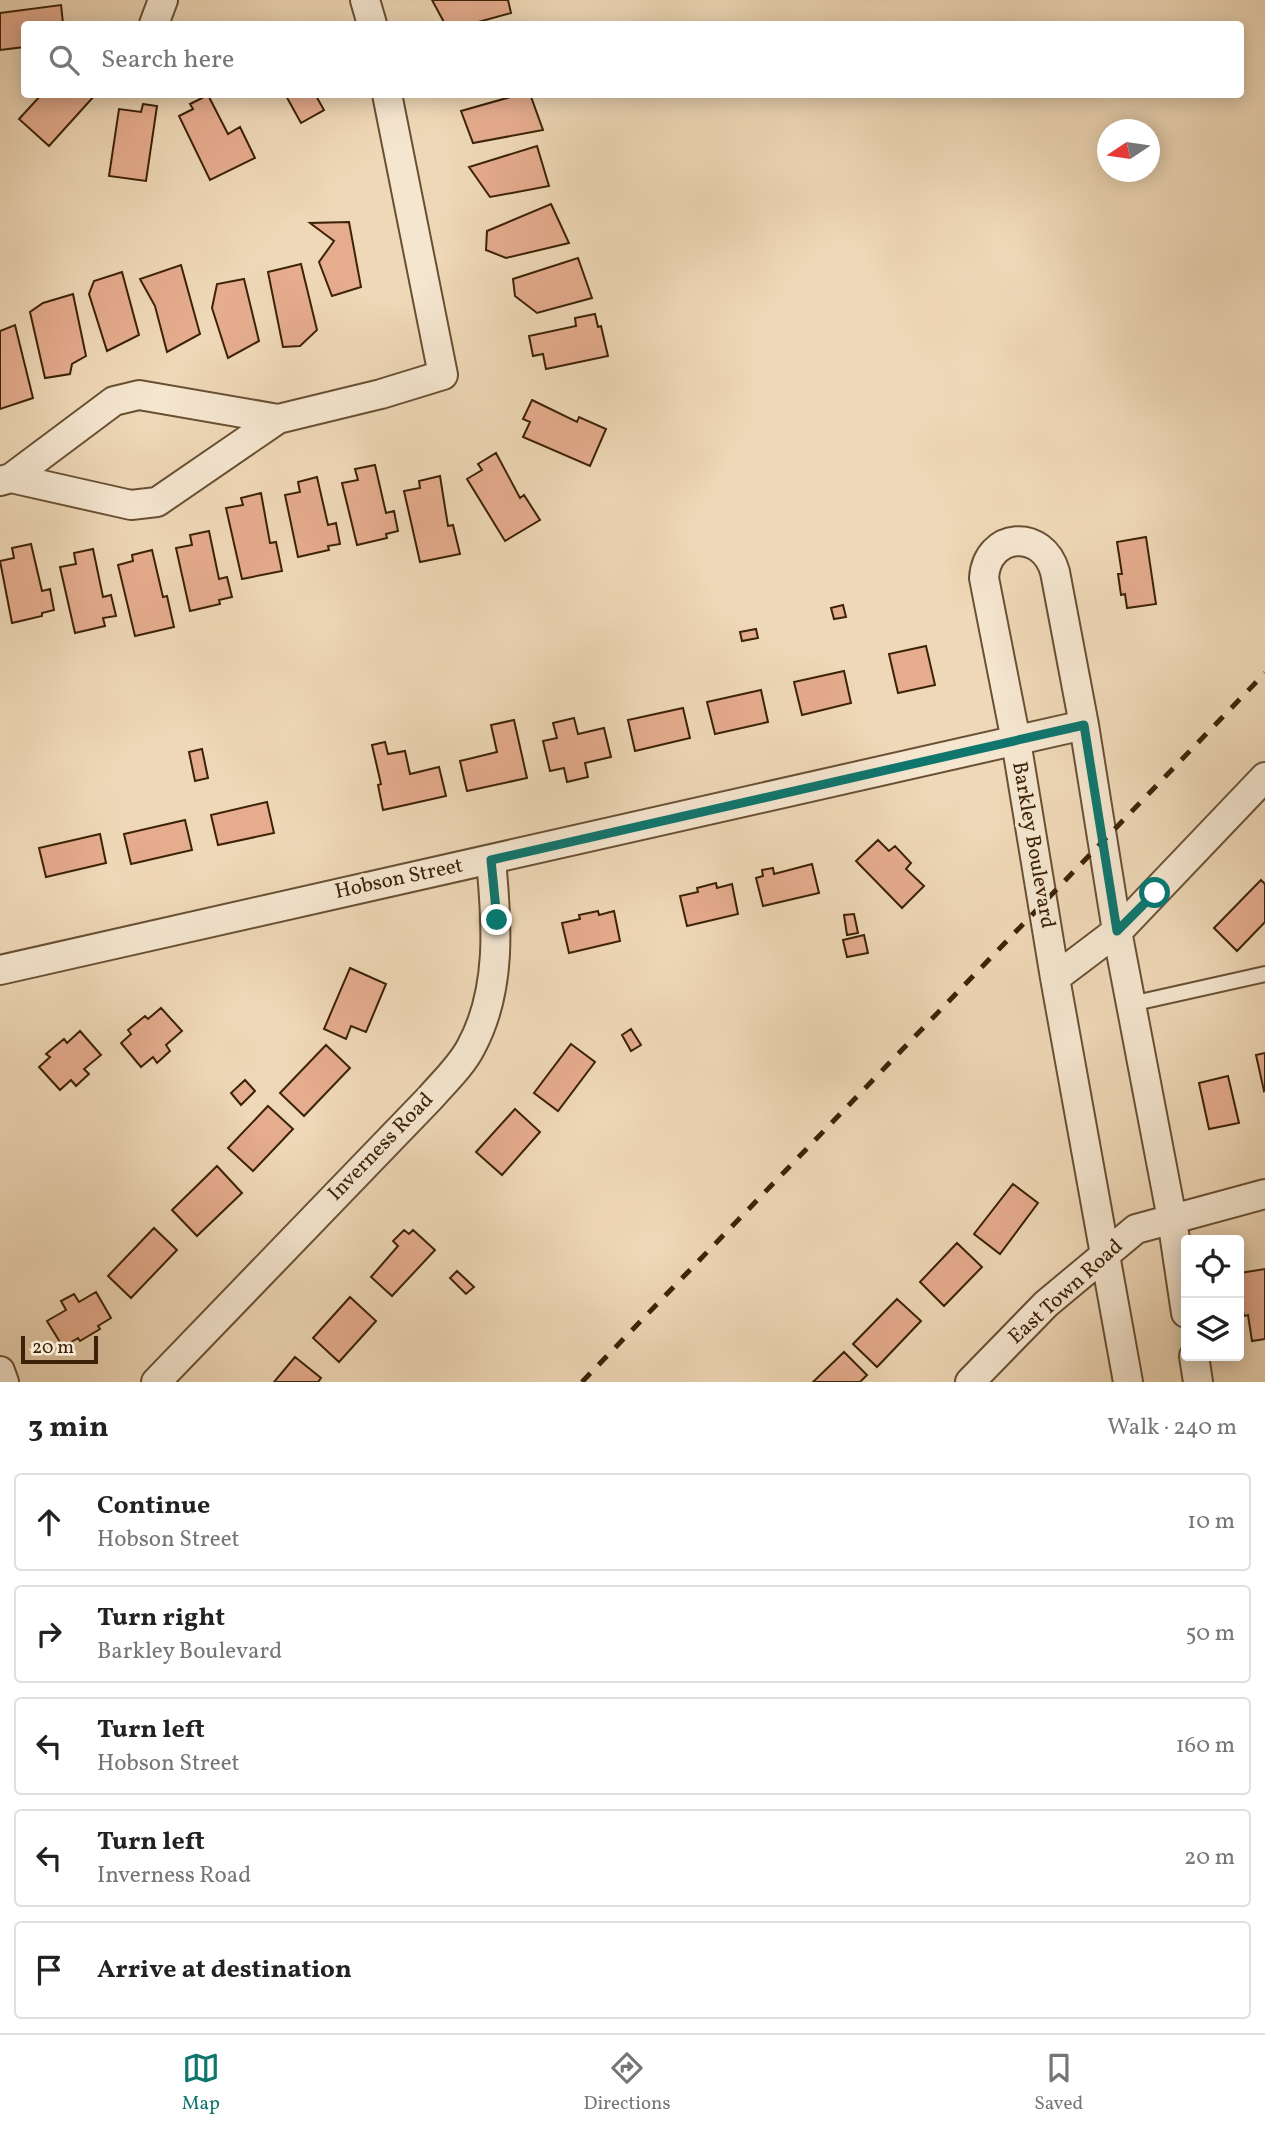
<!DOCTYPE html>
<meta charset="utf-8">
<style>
:root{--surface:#fff;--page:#f2f2f2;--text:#222;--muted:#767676;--line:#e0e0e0;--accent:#0f766e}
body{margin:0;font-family:Vollkorn,serif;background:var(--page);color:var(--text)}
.controls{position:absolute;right:21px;bottom:21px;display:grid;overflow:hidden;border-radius:7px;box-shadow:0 4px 18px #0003}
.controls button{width:63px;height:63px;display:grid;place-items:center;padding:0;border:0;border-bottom:2px solid var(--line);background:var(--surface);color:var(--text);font:35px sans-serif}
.compass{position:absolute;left:1097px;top:119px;width:63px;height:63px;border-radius:50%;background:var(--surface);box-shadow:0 4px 18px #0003;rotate:257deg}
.scale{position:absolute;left:21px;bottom:18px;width:77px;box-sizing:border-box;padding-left:7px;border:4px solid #3c2207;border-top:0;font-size:19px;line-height:24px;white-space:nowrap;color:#3c2207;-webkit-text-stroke:5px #f5e6d0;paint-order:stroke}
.stop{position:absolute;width:21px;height:21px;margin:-16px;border:5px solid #0f766e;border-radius:50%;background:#fff}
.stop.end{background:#0f766e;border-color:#fff;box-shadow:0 2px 7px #0008}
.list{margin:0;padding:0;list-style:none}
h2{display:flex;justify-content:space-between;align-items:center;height:91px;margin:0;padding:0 28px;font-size:30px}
h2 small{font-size:23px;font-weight:400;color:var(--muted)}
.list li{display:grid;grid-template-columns:46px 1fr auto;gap:21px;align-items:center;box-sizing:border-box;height:98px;margin:0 14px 14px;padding:0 14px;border:2px solid var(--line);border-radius:7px}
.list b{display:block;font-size:26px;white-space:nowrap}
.list p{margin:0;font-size:23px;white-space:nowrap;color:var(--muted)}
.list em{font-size:23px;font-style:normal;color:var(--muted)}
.icon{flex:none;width:38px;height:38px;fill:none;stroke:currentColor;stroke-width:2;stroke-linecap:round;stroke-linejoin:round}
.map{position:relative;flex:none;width:1265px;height:1382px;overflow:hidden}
.search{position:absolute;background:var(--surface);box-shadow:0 4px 18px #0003;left:21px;right:21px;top:21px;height:77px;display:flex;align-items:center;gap:18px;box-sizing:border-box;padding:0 24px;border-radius:7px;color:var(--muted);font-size:26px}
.sheet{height:651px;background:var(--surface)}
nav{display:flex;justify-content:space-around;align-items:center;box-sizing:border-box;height:98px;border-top:2px solid var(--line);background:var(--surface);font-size:19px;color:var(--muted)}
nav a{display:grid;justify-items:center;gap:4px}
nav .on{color:var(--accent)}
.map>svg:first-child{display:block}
.building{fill:#e5ac8e;stroke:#3c2207;stroke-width:2}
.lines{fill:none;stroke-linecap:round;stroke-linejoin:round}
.lane-casing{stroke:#695033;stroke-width:18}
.street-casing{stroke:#695033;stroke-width:32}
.lane{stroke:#f5e6d0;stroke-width:14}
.street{stroke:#f5e6d0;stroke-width:28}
.rail{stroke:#3c2207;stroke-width:5;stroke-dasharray:12 12;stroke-linecap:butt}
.route{stroke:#0f766e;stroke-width:9}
.labels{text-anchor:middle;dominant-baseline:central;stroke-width:7;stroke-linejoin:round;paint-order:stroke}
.street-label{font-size:21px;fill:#3c2207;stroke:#f5e6d0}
</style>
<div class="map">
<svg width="1265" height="1382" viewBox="0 0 1265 1382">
<rect width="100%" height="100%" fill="#efd8b7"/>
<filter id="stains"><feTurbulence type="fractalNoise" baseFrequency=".00286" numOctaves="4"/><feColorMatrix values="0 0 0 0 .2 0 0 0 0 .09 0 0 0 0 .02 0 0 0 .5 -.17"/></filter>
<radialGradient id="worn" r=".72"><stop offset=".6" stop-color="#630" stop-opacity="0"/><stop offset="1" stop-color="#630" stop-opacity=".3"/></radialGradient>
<path class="building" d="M432 0H508L511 13 471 24H445Z
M61 5 63 23 69 22V24H24V47L0 50V13Z
M42 94H96L49 146 19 119Z
M285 94H315L324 110 301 123Z
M521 94H530L543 130 473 143 461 111Z
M208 95 228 134 240 127 255 158 210 180 179 116 193 109 190 104Z
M143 104 157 106 146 181 109 176 119 109 141 112Z
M537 146 549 186 490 197 469 167Z
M551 204 569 243 506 258 486 250 487 231Z
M349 222 361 287 332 296 319 262 334 241 310 223Z
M578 258 592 298 537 313 515 296 513 279Z
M301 264 317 330 300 346 283 347 268 272Z
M181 265 200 334 167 352 155 306 140 279Z
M122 272 139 335 107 351 89 294 94 281Z
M244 279 259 341 228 358 212 308 217 284Z
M73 294 86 356 72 364 70 374 45 378 30 312 43 303Z
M595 314 598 327 601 326 608 356 546 369 543 354 533 356 529 336 576 326 575 318Z
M15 325 33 398 0 409V331Z
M532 400 577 422 579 417 606 429 590 466 523 437 530 422 523 419Z
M496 453 520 498 524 495 540 520 505 541 467 479 482 470 478 464Z
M375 465 386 513 394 511 398 531 386 534 387 538 357 545 342 483 358 480 355 469Z
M440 476 448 526 453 525 460 554 420 562 404 491 420 488 419 481Z
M317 477 328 525 336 523 340 544 328 546 329 550 298 557 285 495 300 492 298 482Z
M261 493 270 543 276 542 282 571 242 579 226 508 243 505 241 498Z
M209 531 219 579 227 577 232 597 219 600 220 604 190 611 176 548 192 545 190 535Z
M1146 537 1156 604 1127 608 1125 594 1121 595 1118 574H1122L1117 542Z
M31 544 42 591 50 589 54 610 42 613V616L12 623 0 561 14 558 12 548Z
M93 549 103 597 111 595 116 616 103 618 105 626 75 633 60 567 76 564 74 553Z
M152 550 163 597 167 596 174 627 135 636 118 565 133 561 132 555Z
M843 605 846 617 834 619 831 608Z
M756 629 758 638 742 641 740 632Z
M926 646 935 685 898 693 889 654Z
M844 671 851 703 802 715 794 682Z
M761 690 768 722 715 734 707 702Z
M683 708 690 738 635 751 628 720Z
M574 718 578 734 604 728 611 757 585 763 588 777 567 782 564 768 550 771 543 741 557 738 553 723Z
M514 720 527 778 467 791 460 761 497 752 491 725Z
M385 742 388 754 405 751 410 774 439 767 446 796 383 810 378 785 381 784 372 745Z
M202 749 208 778 195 781 189 752Z
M267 802 274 833 218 845 211 815Z
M185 820 192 850 131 864 124 834Z
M100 834 106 863 46 877 39 848Z
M878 840 889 851 895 846 911 863 906 869 924 886 902 908 856 861Z
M812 864 819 893 763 906 756 878 763 876 762 870 773 868 774 874Z
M1261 880 1265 884V922L1237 951 1214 928Z
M716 883 717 888 732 884 738 914 687 926 680 896 698 892 697 888Z
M598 911 599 915 614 911 620 941 569 953 562 923 580 919 579 915Z
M854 914 858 933 847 935 844 915Z
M864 935 868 953 847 957 843 940Z
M350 968 386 984 366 1032 351 1026 346 1039 324 1029Z
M161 1008 182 1031 166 1045 170 1051 157 1063 153 1057 141 1067 121 1043 131 1034 128 1030 145 1016 148 1019Z
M631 1029 641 1045 631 1051 622 1035Z
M80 1031 101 1055 84 1069 89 1074 76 1086 71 1080 60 1090 39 1067 50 1057 46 1054 64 1039 67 1043Z
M571 1044 595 1062 558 1111 534 1093Z
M326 1045 350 1068 304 1116 280 1093Z
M1265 1053V1090L1264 1091 1256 1055Z
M1228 1076 1239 1123 1209 1129 1199 1083Z
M245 1080 255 1091 241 1105 231 1093Z
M268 1106 293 1129 253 1171 228 1148Z
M515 1109 540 1132 502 1175 476 1152Z
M217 1166 242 1193 197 1236 172 1210Z
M1013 1184 1038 1203 1000 1254 974 1234Z
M154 1228 177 1250 131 1298 108 1276Z
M404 1230 409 1234 413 1230 435 1250 392 1296 371 1277 398 1246 393 1241Z
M957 1243 982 1267 944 1306 920 1282Z
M1265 1269V1339L1252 1341 1248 1315 1244 1316 1239 1289 1243 1288 1240 1273Z
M457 1271 474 1287 466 1294 450 1278Z
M96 1292 111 1318 98 1326 100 1329 80 1341 78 1338 63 1347 47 1321 66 1310 61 1301 74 1294 79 1302Z
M350 1297 376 1321 339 1362 313 1338Z
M897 1299 921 1321 877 1367 853 1344Z
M844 1352 867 1375 860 1382H813Z
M295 1357 321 1378 318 1382H274Z"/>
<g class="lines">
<defs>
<path id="lane" d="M1131 1004 1265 974"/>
<path id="street" d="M365 0 372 24
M154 24 163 0
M11 478 131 505 157 502 278 419
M0 481 11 478 114 401 139 395 278 419 381 394 443 375 387 94
M0 970 1084 725
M1055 978 1121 928 1265 777
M1194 1356 1198 1382
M0 1371 4 1382
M156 1382 430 1098C444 1082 462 1065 471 1047 502 990 497 923 491 860
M970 1382 1046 1304 1136 1229 1265 1194
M1128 1382 1055 978 1016 741 984 578C987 532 1043 528 1055 572L1084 725 1117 931 1172 1219 1186 1313"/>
</defs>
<use href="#lane" class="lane-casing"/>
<use href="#street" class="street-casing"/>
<use href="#lane" class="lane"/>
<use href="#street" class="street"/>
<path class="rail" d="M582 1382 1265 673"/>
</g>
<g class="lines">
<path class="route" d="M497 920 491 860 1084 725 1117 931 1155 893"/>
</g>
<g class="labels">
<g class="street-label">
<text transform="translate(1033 845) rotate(80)">Barkley Boulevard</text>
<text transform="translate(399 879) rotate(-12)">Hobson Street</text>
<text transform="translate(381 1147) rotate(-46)">Inverness Road</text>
<text transform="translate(1066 1292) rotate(-42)">East Town Road</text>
</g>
</g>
<rect width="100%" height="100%" filter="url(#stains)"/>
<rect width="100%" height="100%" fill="url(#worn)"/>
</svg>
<div class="controls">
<button><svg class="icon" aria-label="locate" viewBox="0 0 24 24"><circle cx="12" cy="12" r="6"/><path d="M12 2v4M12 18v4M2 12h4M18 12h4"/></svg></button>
<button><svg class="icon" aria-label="layers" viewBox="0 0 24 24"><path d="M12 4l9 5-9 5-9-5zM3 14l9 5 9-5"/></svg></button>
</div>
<svg class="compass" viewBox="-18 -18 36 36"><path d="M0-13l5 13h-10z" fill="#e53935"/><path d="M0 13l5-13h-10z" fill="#767676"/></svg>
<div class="scale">20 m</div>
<div class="stop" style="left:1155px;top:893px"></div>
<div class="stop end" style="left:497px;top:920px"></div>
<div class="search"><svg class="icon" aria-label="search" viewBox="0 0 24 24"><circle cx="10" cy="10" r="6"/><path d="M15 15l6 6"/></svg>Search here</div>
</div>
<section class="sheet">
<h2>3 min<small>Walk · 240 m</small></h2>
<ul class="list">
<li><svg class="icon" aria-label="ahead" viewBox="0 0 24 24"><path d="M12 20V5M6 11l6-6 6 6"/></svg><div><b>Continue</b><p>Hobson Street</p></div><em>10 m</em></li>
<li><svg class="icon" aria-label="right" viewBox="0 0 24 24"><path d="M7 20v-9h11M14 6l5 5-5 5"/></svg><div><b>Turn right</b><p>Barkley Boulevard</p></div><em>50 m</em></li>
<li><svg class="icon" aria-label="left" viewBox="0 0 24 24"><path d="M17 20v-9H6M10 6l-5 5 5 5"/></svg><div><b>Turn left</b><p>Hobson Street</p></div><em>160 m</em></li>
<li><svg class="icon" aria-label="left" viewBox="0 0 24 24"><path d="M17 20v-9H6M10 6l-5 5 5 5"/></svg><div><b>Turn left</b><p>Inverness Road</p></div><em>20 m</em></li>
<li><svg class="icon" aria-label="arrive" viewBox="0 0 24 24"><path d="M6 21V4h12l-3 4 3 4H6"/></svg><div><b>Arrive at destination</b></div></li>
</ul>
</section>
<nav>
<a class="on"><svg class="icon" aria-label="map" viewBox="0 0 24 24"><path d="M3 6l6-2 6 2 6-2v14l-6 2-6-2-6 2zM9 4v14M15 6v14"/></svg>Map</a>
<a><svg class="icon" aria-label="directions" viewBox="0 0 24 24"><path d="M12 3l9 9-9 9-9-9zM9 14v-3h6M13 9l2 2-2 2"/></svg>Directions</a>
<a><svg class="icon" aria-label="saved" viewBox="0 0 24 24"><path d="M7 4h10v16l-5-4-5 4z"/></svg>Saved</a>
</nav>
